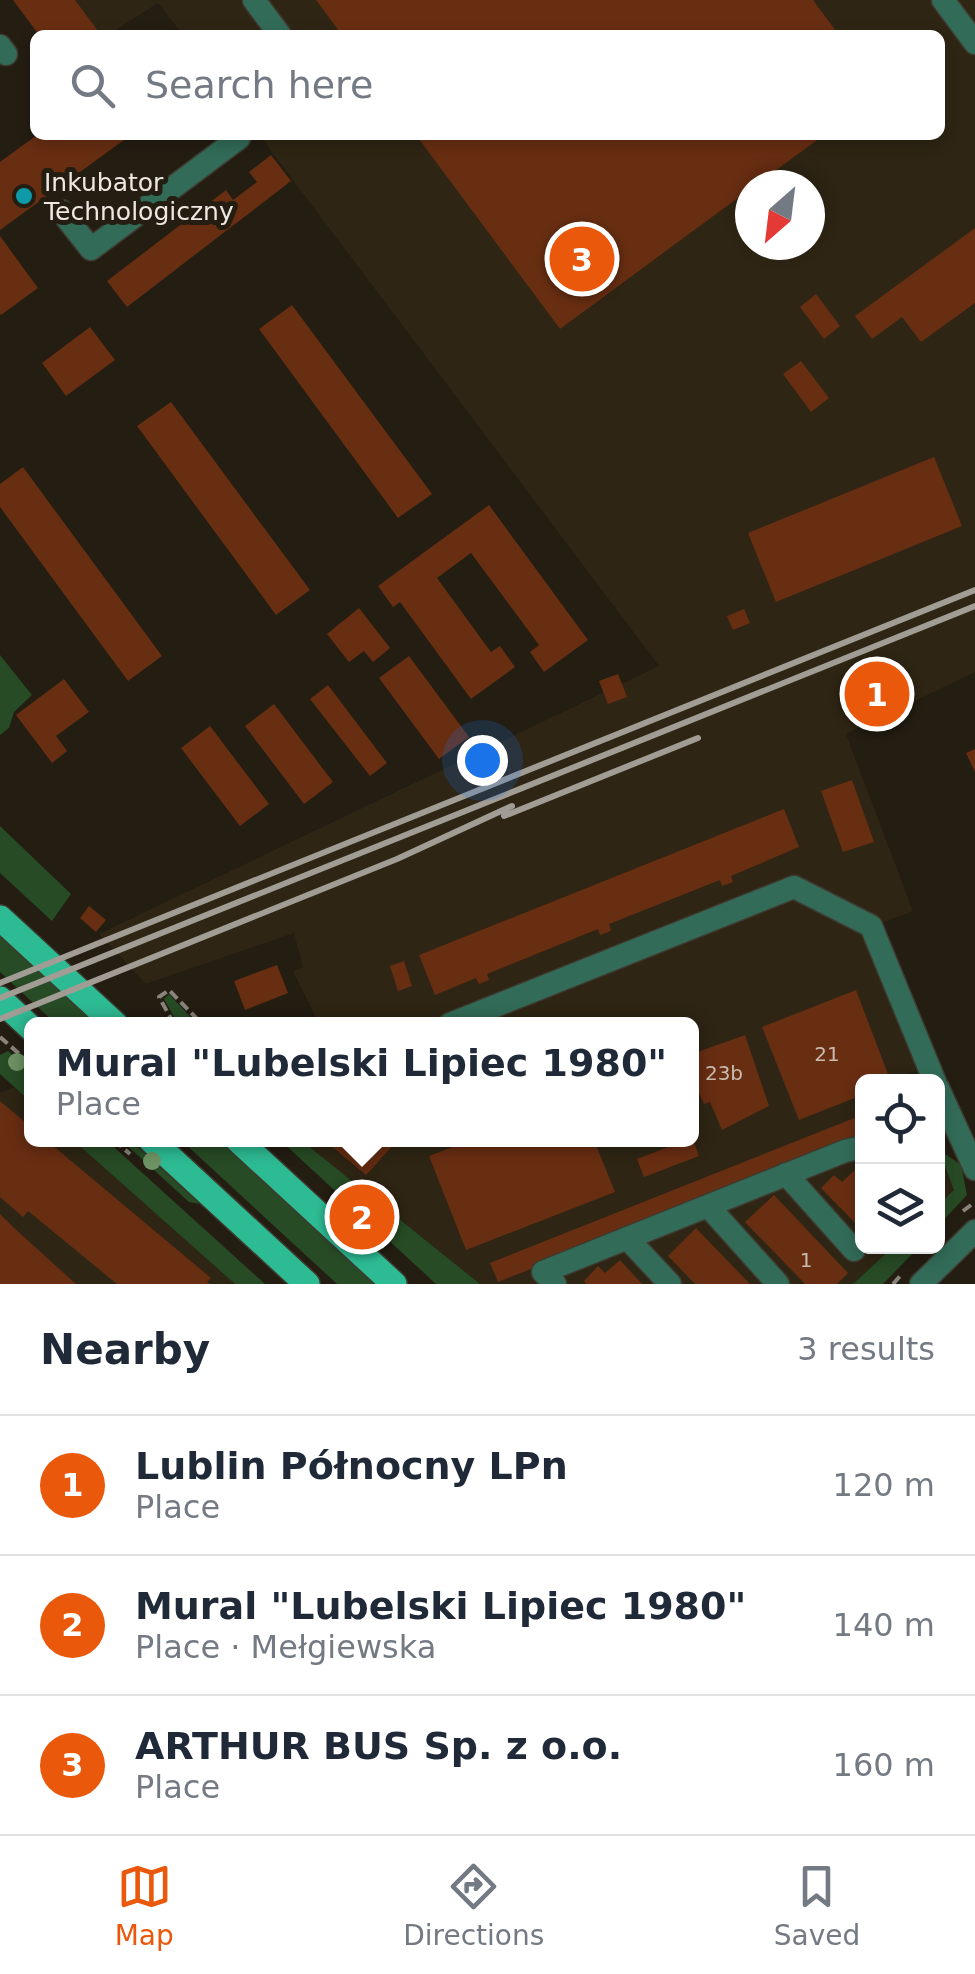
<!DOCTYPE html>
<meta charset="utf-8">
<style>
:root{--surface:#fff;--page:#f2f2f3;--text:#1f2937;--muted:#747a83;--line:#e0e1e3;--accent:#ea580c}
body{margin:0;font-family:"DejaVu Sans",sans-serif;background:var(--page);color:var(--text)}
.controls{position:absolute;right:30px;bottom:30px;display:grid;overflow:hidden;border-radius:15px;box-shadow:0 5px 15px #0003}
.controls button{width:90px;height:90px;display:grid;place-items:center;padding:0;border:0;border-bottom:2px solid var(--line);background:var(--surface);color:var(--text);font:50px sans-serif}
.compass{position:absolute;left:735px;top:170px;width:90px;height:90px;border-radius:50%;background:var(--surface);box-shadow:0 5px 15px #0003;rotate:208deg}
.you{position:absolute;left:482px;top:760px;width:35px;height:35px;margin:-25px;border:8px solid #fff;border-radius:50%;background:#1a73e8;box-shadow:0 0 0 15px #1a73e833}
.badge{display:grid;place-items:center;width:65px;height:65px;border-radius:50%;background:var(--accent);color:#fff;font-size:32px;font-weight:700}
.pin{position:absolute;translate:-50% -50%;border:5px solid #fff;box-shadow:0 2px 10px #0006}
.popup{position:absolute;left:24px;top:1017px;width:675px;height:130px;box-sizing:border-box;display:grid;place-content:center;border-radius:15px;background:var(--surface);filter:drop-shadow(0 2px 8px #0005);font-size:32px;white-space:nowrap;color:var(--muted)}
.popup b{font-size:38px;color:var(--text)}
.popup::after{content:'';position:absolute;left:50%;top:100%;margin-left:-20px;border:20px solid transparent;border-top-color:var(--surface)}
.list{margin:0;padding:0;list-style:none}
h2{display:flex;justify-content:space-between;align-items:center;height:130px;margin:0;padding:0 40px;font-size:42px}
h2 small{font-size:32px;font-weight:400;color:var(--muted)}
.list li{display:grid;grid-template-columns:65px 1fr auto;gap:30px;align-items:center;box-sizing:border-box;height:140px;padding:0 40px;border-top:2px solid var(--line)}
.list b{display:block;font-size:38px;white-space:nowrap}
.list p{margin:0;font-size:32px;white-space:nowrap;color:var(--muted)}
.list em{font-size:32px;font-style:normal;color:var(--muted)}
.icon{flex:none;width:55px;height:55px;fill:none;stroke:currentColor;stroke-width:2;stroke-linecap:round;stroke-linejoin:round}
.map{position:relative;flex:none;width:975px;height:1284px;overflow:hidden}
.search{position:absolute;background:var(--surface);box-shadow:0 5px 15px #0003;left:30px;right:30px;top:30px;height:110px;display:flex;align-items:center;gap:25px;box-sizing:border-box;padding:0 35px;border-radius:15px;color:var(--muted);font-size:38px}
.sheet{height:550px;background:var(--surface)}
nav{display:flex;justify-content:space-around;align-items:center;box-sizing:border-box;height:140px;border-top:2px solid var(--line);background:var(--surface);font-size:28px;color:var(--muted)}
nav a{display:grid;justify-items:center;gap:5px}
nav .on{color:var(--accent)}
.map>svg:first-child{display:block}
.built{fill:#2e2514;fill-rule:evenodd}
.green{fill:#274b25}
.building{fill:#682e12}
.lines{fill:none;stroke-linecap:round;stroke-linejoin:round}
.minor-casing{stroke:#3f3a2f;stroke-width:25}
.major-casing{stroke:#3f3a2f;stroke-width:28}
.path{stroke:#89847b;stroke-width:4;stroke-dasharray:10 5;stroke-linecap:butt}
.minor{stroke:#326c58;stroke-width:22}
.major{stroke:#2dbb93;stroke-width:25}
.rail{stroke:#a19c94;stroke-width:6}
.tree{fill:#6f9364}
.culture-dot{fill:#0f9aa8;stroke:#231d12;stroke-width:4}
.labels{text-anchor:middle;dominant-baseline:central;stroke-width:10;stroke-linejoin:round;paint-order:stroke}
.number-label{font-size:20px;fill:#ccbaae}
.poi-label{font-size:25px;fill:#ede9e2;stroke:#231d12;text-anchor:start}
</style>
<div class="map">
<svg width="975" height="1284" viewBox="0 0 975 1284">
<rect width="100%" height="100%" fill="#231d12"/>
<path class="built" d="M73 0H975V672L846 734 913 911 879 924 936 1063 904 1075 906 1081 862 1082V1246L893 1247 853 1284H480L301 1140H692V1024H319L293 971 303 967 294 933 146 984 99 934 659 666 259 135H940V35H183L158 3 108 35H99ZM750 185H810V245H750Z
M14 1087 32 1103V1140H73L235 1284H0V1093Z
M938 1153 954 1190 938 1205Z"/>
<path class="green" d="M0 655 32 695 14 712 9 728 0 735Z
M0 826 71 894 52 921 0 873Z
M0 934 96 1024H56L0 972Z
M169 994 197 1024H178L164 999Z
M8 1051 32 1073V1103L0 1074V1055Z
M73 1140H106L265 1284H235Z
M121 1140H130L200 1204 189 1202Z
M181 1140H219L375 1284H337Z
M280 1140H301L480 1284H436Z
M938 1149 961 1165 967 1195 938 1226V1205L954 1190Z
M893 1247H919L883 1284H853Z"/>
<path class="building" d="M13 0H75L101 35H39Z
M316 0H813L839 35H342Z
M37 135H131L0 230V162Z
M416 135H824L756 185H750V189L560 329Z
M271 155 291 181 127 307 107 281 226 190 233 200 257 182 249 172Z
M975 228V303L921 342 902 317 872 339 855 316Z
M0 236 38 288 1 315 0 313Z
M816 294 840 326 824 339 800 307Z
M292 305 432 494 398 518 259 329Z
M90 327 115 360 66 396 42 363Z
M801 361 829 398 811 412 783 374Z
M171 402 310 590 276 615 137 426Z
M934 457 962 526 776 602 748 533Z
M23 467 162 656 128 681 0 507V484Z
M489 505 588 640 544 672 530 652 539 645 471 553 437 578 491 652 500 646 515 667 471 699 400 602 393 607 378 586Z
M359 608 390 648 373 662 364 651 349 662 327 634Z
M744 609 750 623 733 630 727 616Z
M409 656 469 737 439 759 379 678Z
M618 674 627 697 608 704 599 681Z
M888 678 896 699 888 702 879 682Z
M64 679 89 712 56 736 67 751 52 763 16 715Z
M877 682 885 703 877 706 868 685Z
M328 685 387 763 370 776 310 699Z
M865 687 873 707 865 710 857 690Z
M274 704 333 782 304 804 245 726Z
M210 726 269 804 240 826 181 748Z
M975 749V772L966 753Z
M852 780 874 842 843 852 821 791Z
M784 809 799 847 731 876 733 882 722 886 720 880 609 924 611 931 600 935 598 929 487 974 489 980 479 984 476 978 435 995 419 955Z
M89 906 106 920 96 932 80 918Z
M404 961 412 986 398 991 390 966Z
M277 965 288 993 245 1010 234 981Z
M856 990 891 1082H862V1095L799 1120 762 1027Z
M745 1035 769 1106 722 1130 710 1102 704 1104 695 1084 692 1086V1054Z
M0 1101 32 1128V1140H46L211 1278 207 1282 210 1284H117L28 1211 23 1217 0 1197Z
M862 1115V1138L498 1282 490 1263Z
M324 1140H398L366 1175Z
M471 1140H594L615 1192 466 1250 429 1156Z
M686 1140H693L699 1156 644 1177 637 1159Z
M857 1168 862 1174V1230L821 1188 834 1175 842 1182Z
M774 1195 848 1273 837 1284H805L745 1222Z
M0 1214 13 1227 76 1284H0Z
M696 1228 750 1284H695L668 1256Z
M620 1260 642 1284H586L584 1281 598 1266 605 1273Z"/>
<g class="lines">
<defs>
<path id="minor" d="M254 0 280 35
M943 0 975 43
M0 46 6 54
M61 211 91 249 239 138 237 135
M450 1024 794 887 871 926 935 1082
M938 1088 975 1169
M786 1174 854 1250
M708 1206 778 1284
M627 1238 670 1284
M555 1284 543 1272 845 1151 862 1147
M921 1284 975 1231"/>
<path id="major" d="M0 918 115 1024
M0 999 32 1029
M151 1140 307 1284
M238 1140 394 1284"/>
</defs>
<use href="#minor" class="minor-casing"/>
<use href="#major" class="major-casing"/>
<path class="path" d="M174 1024 159 997 169 990 202 1024
M0 1037 32 1065
M114 1140 130 1154
M963 1211 975 1202
M893 1284 901 1275"/>
<use href="#minor" class="minor"/>
<use href="#major" class="major"/>
<path class="rail" d="M504 816 698 738
M0 983 975 590
M0 998 975 606
M0 1019 397 859 512 806"/>
</g>
<g class="tree">
<circle cx="17" cy="1062" r="9"/>
<circle cx="152" cy="1161" r="9"/>
</g>
<circle class="culture-dot" cx="24" cy="196" r="10"/>
<g class="labels">
<g class="number-label">
<text x="827" y="1054">21</text>
<text x="724" y="1073">23b</text>
<text x="806" y="1260">1</text>
</g>
<g class="poi-label">
<text x="44" y="182">Inkubator<tspan x="44" dy="29">Technologiczny</tspan></text>
</g>
</g>
</svg>
<div class="controls">
<button><svg class="icon" aria-label="locate" viewBox="0 0 24 24"><circle cx="12" cy="12" r="6"/><path d="M12 2v4M12 18v4M2 12h4M18 12h4"/></svg></button>
<button><svg class="icon" aria-label="layers" viewBox="0 0 24 24"><path d="M12 4l9 5-9 5-9-5zM3 14l9 5 9-5"/></svg></button>
</div>
<svg class="compass" viewBox="-18 -18 36 36"><path d="M0-13l5 13h-10z" fill="#e53935"/><path d="M0 13l5-13h-10z" fill="#747a83"/></svg>
<div class="you"></div>
<div class="pin badge" style="left:877px;top:694px">1</div>
<div class="pin badge" style="left:362px;top:1217px">2</div>
<div class="popup"><b>Mural &quot;Lubelski Lipiec 1980&quot;</b>Place</div>
<div class="pin badge" style="left:582px;top:259px">3</div>
<div class="search"><svg class="icon" aria-label="search" viewBox="0 0 24 24"><circle cx="10" cy="10" r="6"/><path d="M15 15l6 6"/></svg>Search here</div>
</div>
<section class="sheet">
<h2>Nearby<small>3 results</small></h2>
<ul class="list">
<li><span class="badge">1</span><div><b>Lublin Północny LPn</b><p>Place</p></div><em>120 m</em></li>
<li><span class="badge">2</span><div><b>Mural &quot;Lubelski Lipiec 1980&quot;</b><p>Place · Mełgiewska</p></div><em>140 m</em></li>
<li><span class="badge">3</span><div><b>ARTHUR BUS Sp. z o.o.</b><p>Place</p></div><em>160 m</em></li>
</ul>
</section>
<nav>
<a class="on"><svg class="icon" aria-label="map" viewBox="0 0 24 24"><path d="M3 6l6-2 6 2 6-2v14l-6 2-6-2-6 2zM9 4v14M15 6v14"/></svg>Map</a>
<a><svg class="icon" aria-label="directions" viewBox="0 0 24 24"><path d="M12 3l9 9-9 9-9-9zM9 14v-3h6M13 9l2 2-2 2"/></svg>Directions</a>
<a><svg class="icon" aria-label="saved" viewBox="0 0 24 24"><path d="M7 4h10v16l-5-4-5 4z"/></svg>Saved</a>
</nav>
